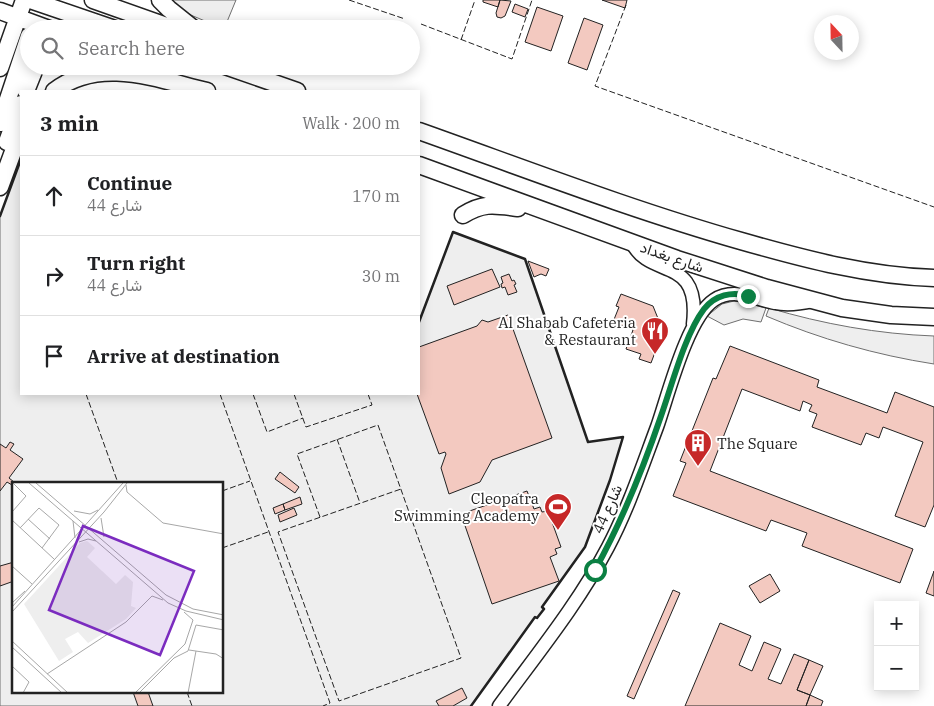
<!DOCTYPE html>
<meta charset="utf-8">
<style>
:root{--surface:#fff;--page:#f6f6f6;--text:#202124;--muted:#757577;--line:#e0e0e0}
body{margin:0;font-family:"IBM Plex Serif",Vazirmatn,serif;background:var(--page);color:var(--text)}
.controls{position:absolute;right:15px;bottom:15px;display:grid;overflow:hidden;border-radius:0px;box-shadow:0 2px 12px #0003}
.controls button{width:45px;height:45px;display:grid;place-items:center;padding:0;border:0;border-bottom:1px solid var(--line);background:var(--surface);color:var(--text);font:25px sans-serif}
.compass{position:absolute;left:814px;top:15px;width:45px;height:45px;border-radius:50%;background:var(--surface);box-shadow:0 2px 12px #0003;rotate:338deg}
.stop{position:absolute;width:15px;height:15px;margin:-11px;border:4px solid #0b8043;border-radius:50%;background:#fff}
.stop.end{background:#0b8043;border-color:#fff;box-shadow:0 1px 5px #0008}
.list{margin:0;padding:0;list-style:none}
h2{display:flex;justify-content:space-between;align-items:center;height:65px;margin:0;padding:0 20px;font-size:21px}
h2 small{font-size:16px;font-weight:400;color:var(--muted)}
.list li{display:grid;grid-template-columns:32px 1fr auto;gap:15px;align-items:center;box-sizing:border-box;height:80px;padding:0 20px;border-top:1px solid var(--line)}
.list b{display:block;font-size:19px;white-space:nowrap}
.list p{margin:0;font-size:16px;white-space:nowrap;color:var(--muted)}
.list em{font-size:16px;font-style:normal;color:var(--muted)}
.icon{flex:none;width:28px;height:28px;fill:none;stroke:currentColor;stroke-width:2;stroke-linecap:round;stroke-linejoin:round}
.map{position:relative;flex:none;width:934px;height:706px;overflow:hidden}
.search{position:absolute;background:var(--surface);box-shadow:0 2px 12px #0003;left:20px;top:20px;width:400px;height:55px;display:flex;align-items:center;gap:12px;box-sizing:border-box;padding:0 18px;border-radius:28px;color:var(--muted);font-size:19px}
.panel{position:absolute;background:var(--surface);box-shadow:0 2px 12px #0003;left:20px;top:90px;width:400px;height:305px;border-radius:0px}
.map>svg:first-child{display:block}
.green{fill:#eee;stroke:#6f6f6f;fill-rule:evenodd}
.building{fill:#f3c9c0;stroke:#222}
.lines{fill:none;stroke-linecap:round;stroke-linejoin:round}
.minor-casing{stroke:#222;stroke-width:15}
.major-casing{stroke:#222;stroke-width:19}
.minor{stroke:#fff;stroke-width:12}
.major{stroke:#fff;stroke-width:16}
.fence{stroke:#222;stroke-width:1;stroke-dasharray:6 2.5;stroke-linecap:butt}
.wall{stroke:#222;stroke-width:2.5}
.route{stroke:#0b8043;stroke-width:6}
.labels{text-anchor:middle;dominant-baseline:central;stroke-width:4;stroke-linejoin:round;paint-order:stroke}
.street-label{font-size:15px;fill:#222;stroke:#fff}
.poi-label{font-size:15px;fill:#222;stroke:#fff;text-anchor:end}
.inset-road{fill:none;stroke:#a7a7a7;stroke-width:1}
.view{fill:#7b2cbf;fill-opacity:0.15;stroke:#7b2cbf;stroke-width:2.5}
.inset-edge{fill:none;stroke:#222;stroke-width:2.5}
</style>
<div class="map">
<svg width="934" height="706" viewBox="0 0 934 706">
<rect width="100%" height="100%" fill="#fff"/>
<path class="green" d="M170 0H236L224 29 186 13Z
M21 159V394H419V322L453 232 525 259 588 442 623 437 610 480 585 547 542 607 544 609 537 618 535 617 471 706H0V216ZM14 483H222V692H14Z
M734 301 747 303 766 308 761 322 743 319 724 325 707 316 722 304Z
M769 308C823 324 878 334 934 336V364C876 355 820 339 766 316Z"/>
<path class="building" d="M483 0H500L498 7 483 2Z
M500 0 511 1 505 16 501 18 497 17 496 13Z
M602 0H627L625 8Z
M515 4 528 9 525 17 512 12Z
M537 7 563 16 551 51 525 42Z
M584 18 603 25 587 70 568 63Z
M528 261 549 269 546 276 541 274 534 277Z
M492 269 500 287 454 305 447 286Z
M509 274 512 281 514 280 516 284 514 285 517 292 508 295 505 287 502 288 501 284 503 283 501 277Z
M621 294 653 306 663 331 651 363 639 359 641 354 626 349 633 330 613 322 619 307 616 306Z
M508 315 552 438 492 460 480 482 449 494 441 468 446 454 445 452 439 454 417 394H419V347L477 326 482 320 488 322Z
M730 346 819 380 817 387 887 413 895 392 934 407V505L925 527 895 516 923 442 883 427 879 438 866 433 861 445 812 427 817 414 809 411 812 405 803 401 800 411 742 389 710 471 913 549 900 583 802 546 807 533 771 520 766 531 673 496 686 463 680 461 713 378 716 379Z
M10 442 14 444 10 450 23 459 9 478 14 482 12 485 7 482 0 491V444L6 448Z
M280 472 299 487 295 493 275 479Z
M527 491 534 509 540 507 542 512 548 511 561 547 555 549 557 554 550 557 559 581 492 604 461 514Z
M300 497 302 504 285 510 283 504Z
M283 504 285 510 275 514 273 508Z
M294 508 297 515 280 522 278 515Z
M14 562V581L0 586V566Z
M934 571V596L926 593Z
M770 574 780 591 760 603 749 586Z
M673 590 680 593 634 699 627 696Z
M720 623 751 636 739 665 752 671 764 642 781 649 768 679 781 684 794 654 809 660 797 690 810 695 806 706H685Z
M809 660 823 666 810 695 797 690Z
M462 688 467 698 453 706H439L436 701Z
M133 692H148L153 706H138Z
M810 695 823 701 821 706H806Z"/>
<g class="lines">
<defs>
<path id="minor" d="M632 243C650 280 701 254 693 324
M499 706C537 654 578 604 608 547 628 509 642 467 657 427 668 396 687 318 714 300 734 287 754 299 775 303 788 306 800 304 813 301"/>
<path id="major" d="M30 0 115 29
M93 0 175 29
M160 0 169 9 194 29
M0 11 49 29
M225 66 297 91
M0 68 24 0
M26 91 36 66
M54 91C100 56 156 79 207 91
M0 123 29 36
M419 131C526 169 632 210 741 241 804 259 868 276 934 278
M7 142 21 104
M419 165 677 259 767 288 842 308 891 315 934 317
M0 187 21 130
M463 215C484 202 495 205 518 208"/>
</defs>
<use href="#minor" class="minor-casing"/>
<use href="#major" class="major-casing"/>
<use href="#minor" class="minor"/>
<use href="#major" class="major"/>
<path class="fence" d="M349 0 405 19
M626 5 595 86 934 207
M421 24 512 59 532 0
M461 40 475 0
M86 394 118 483
M220 394 330 703 323 706
M253 394 267 432 303 418
M294 394 306 427 372 405 368 394
M337 439 360 503
M222 491 250 481
M320 517 297 454 378 425 461 658 339 701 278 532 401 489
M222 548 268 532
M187 692 192 706"/>
<path class="wall" d="M0 216 21 159
M419 322 453 232 525 259 588 442 623 437 610 480 585 547 542 607 544 609 537 618 535 617 471 706"/>
</g>
<g class="lines">
<path class="route" d="M595 570C622 521 643 469 661 416 672 385 685 334 704 309 715 295 732 291 748 296"/>
</g>
<defs>
<symbol id="restaurant-pin" viewBox="-11 -11 22 30"><path d="M0 17L-7.5 6A9.5 9.5 0 1 1 7.5 6Z" fill="#c62828" stroke="#fff"/><path d="M-5-6h1v4h1v-4h1v4h1v-4h1v5L-1.5 .5V6h-2V.5L-5-1ZM5-6V6H3V1.5H1.5Q1.5-4 5-6Z" fill="#fff"/></symbol>
<symbol id="building-pin" viewBox="-11 -11 22 30"><path d="M0 17L-7.5 6A9.5 9.5 0 1 1 7.5 6Z" fill="#c62828" stroke="#fff"/><path d="M-4-6H4V6H1V3H-1V6H-4ZM-2.5-4.3h1.7v1.8h-1.7ZM.8-4.3h1.7v1.8H.8ZM-2.5-1h1.7V.8h-1.7ZM.8-1h1.7V.8H.8Z" fill="#fff"/></symbol>
<symbol id="stadium-pin" viewBox="-11 -11 22 30"><path d="M0 17L-7.5 6A9.5 9.5 0 1 1 7.5 6Z" fill="#c62828" stroke="#fff"/><path d="M0-5a6.5 5 0 1 0 0 10a6.5 5 0 1 0 0-10ZM-3.5-1.8h7v3.6h-7Z" fill="#fff"/></symbol>
</defs>
<g fill-rule="evenodd">
<use href="#restaurant-pin" x="639" y="315" width="32" height="43"/>
<use href="#building-pin" x="682" y="427" width="32" height="43"/>
<use href="#stadium-pin" x="542" y="491" width="32" height="43"/>
</g>
<g class="labels">
<g class="street-label">
<text transform="translate(672 257) rotate(19)">شارع بغداد</text>
<text transform="translate(607 509) rotate(-66)">شارع 44</text>
</g>
<g class="poi-label">
<text x="636" y="322">Al Shabab Cafeteria<tspan x="636" dy="17">&amp; Restaurant</tspan></text>
<text x="717" y="443" text-anchor="start">The Square</text>
<text x="539" y="498">Cleopatra<tspan x="539" dy="17">Swimming Academy</tspan></text>
</g>
</g>
<g transform="translate(12 482)">
<rect width="211" height="211" fill="#fff"/>
<path d="M75 59 83 66 75 75 104 102 113 93 121 100 119 124 124 126 114 137 76 161 66 150 53 157 61 170 47 179 12 122 68 61Z" fill="#eee"/>
<path class="inset-road" d="M17 1 156 121 174 129 212 138M24 1 154 113 181 127 212 133M114 3 115 10 151 41 212 52M62 29 78 32 86 28M0 30 14 14 1 1M89 36 92 55M16 37 38 57M0 38 42 77M61 39 63 56M8 46 27 26 47 43 30 66M67 60 76 57 84 59M0 84 20 102M0 121 13 109M0 125 111 1M0 130 92 30 115 1M184 143 212 148M0 159 56 211M0 165 50 211M177 168 204 172 212 177M0 184 17 200 11 211M35 192 114 140 140 114 151 118M123 211 173 162 181 138 172 130M127 211 162 176 176 169 184 143M176 211 184 169"/>
<path class="view" d="M71 44 182 89 148 173 37 128Z"/>
<rect width="211" height="211" class="inset-edge"/>
</g>
</svg>
<div class="controls">
<button>+</button>
<button>−</button>
</div>
<svg class="compass" viewBox="-18 -18 36 36"><path d="M0-13l5 13h-10z" fill="#e53935"/><path d="M0 13l5-13h-10z" fill="#757577"/></svg>
<div class="stop" style="left:595px;top:570px"></div>
<div class="stop end" style="left:748px;top:296px"></div>
<div class="search"><svg class="icon" aria-label="search" viewBox="0 0 24 24"><circle cx="10" cy="10" r="6"/><path d="M15 15l6 6"/></svg>Search here</div>
<section class="panel">
<h2>3 min<small>Walk · 200 m</small></h2>
<ul class="list">
<li><svg class="icon" aria-label="ahead" viewBox="0 0 24 24"><path d="M12 20V5M6 11l6-6 6 6"/></svg><div><b>Continue</b><p>شارع 44</p></div><em>170 m</em></li>
<li><svg class="icon" aria-label="right" viewBox="0 0 24 24"><path d="M7 20v-9h11M14 6l5 5-5 5"/></svg><div><b>Turn right</b><p>شارع 44</p></div><em>30 m</em></li>
<li><svg class="icon" aria-label="arrive" viewBox="0 0 24 24"><path d="M6 21V4h12l-3 4 3 4H6"/></svg><div><b>Arrive at destination</b></div></li>
</ul>
</section>
</div>
